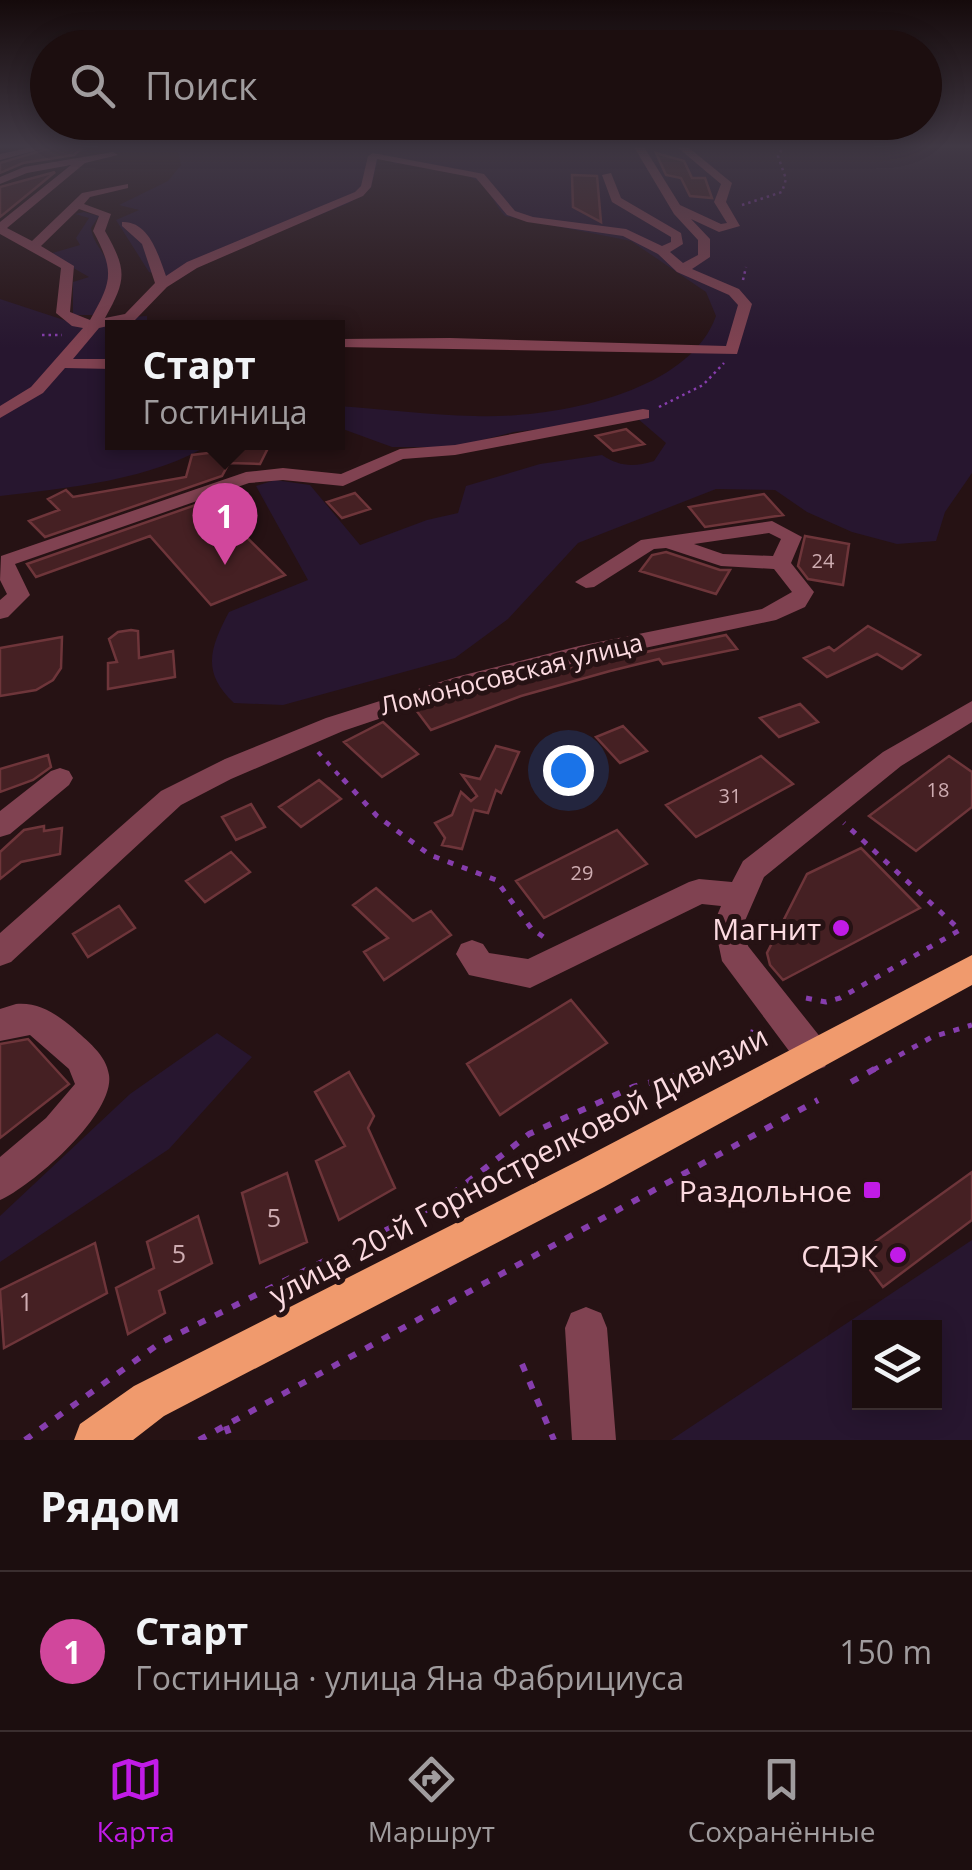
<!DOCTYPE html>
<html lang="ru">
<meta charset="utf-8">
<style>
:root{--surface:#1c0e0f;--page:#251718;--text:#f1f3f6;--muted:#a09c9e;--line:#3a2e2f;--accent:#c11be7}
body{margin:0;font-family:"Open Sans",sans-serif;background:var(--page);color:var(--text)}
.controls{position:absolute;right:30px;bottom:30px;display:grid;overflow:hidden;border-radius:0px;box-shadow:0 5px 25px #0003}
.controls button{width:90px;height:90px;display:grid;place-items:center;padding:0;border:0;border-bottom:2px solid var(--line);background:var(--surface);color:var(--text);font:50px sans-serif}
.you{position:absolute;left:568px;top:770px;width:35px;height:35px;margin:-25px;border:8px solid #fff;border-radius:50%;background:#1a73e8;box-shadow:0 0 0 15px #1a73e833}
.badge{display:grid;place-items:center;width:65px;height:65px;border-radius:50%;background:var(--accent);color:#fff;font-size:32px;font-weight:700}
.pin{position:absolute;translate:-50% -82px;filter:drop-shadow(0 2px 5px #0008)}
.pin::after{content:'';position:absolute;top:52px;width:35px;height:30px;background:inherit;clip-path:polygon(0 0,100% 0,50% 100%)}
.popup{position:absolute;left:105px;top:320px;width:240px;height:130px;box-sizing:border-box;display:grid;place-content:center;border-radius:0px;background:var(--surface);filter:drop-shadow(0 2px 8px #0005);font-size:32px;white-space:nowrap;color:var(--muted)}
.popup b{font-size:38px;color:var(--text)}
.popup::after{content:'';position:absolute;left:50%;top:100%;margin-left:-20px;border:20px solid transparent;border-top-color:var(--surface)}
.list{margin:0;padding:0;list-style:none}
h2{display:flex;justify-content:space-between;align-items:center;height:130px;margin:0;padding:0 40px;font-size:42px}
h2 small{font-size:32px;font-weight:400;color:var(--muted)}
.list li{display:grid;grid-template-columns:65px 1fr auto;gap:30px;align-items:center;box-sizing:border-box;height:160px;padding:0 40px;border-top:2px solid var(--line)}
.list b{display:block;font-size:38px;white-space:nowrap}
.list p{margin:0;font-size:32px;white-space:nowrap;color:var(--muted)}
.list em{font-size:32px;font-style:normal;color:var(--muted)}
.icon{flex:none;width:55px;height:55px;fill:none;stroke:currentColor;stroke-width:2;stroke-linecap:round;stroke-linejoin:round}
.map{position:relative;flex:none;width:972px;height:1440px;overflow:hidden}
.search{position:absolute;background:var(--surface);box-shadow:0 5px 25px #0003;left:30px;right:30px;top:30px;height:110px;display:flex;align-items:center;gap:25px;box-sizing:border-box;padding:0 35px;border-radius:55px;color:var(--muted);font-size:38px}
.sheet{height:290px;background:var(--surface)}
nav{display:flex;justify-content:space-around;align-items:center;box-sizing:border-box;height:140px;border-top:2px solid var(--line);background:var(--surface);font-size:28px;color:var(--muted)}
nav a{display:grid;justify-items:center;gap:5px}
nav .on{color:var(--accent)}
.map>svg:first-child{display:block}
.green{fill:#27162f;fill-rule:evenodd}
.building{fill:#452023;stroke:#6e353a;stroke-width:2.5}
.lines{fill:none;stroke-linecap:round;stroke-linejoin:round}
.path-far3{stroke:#863dad;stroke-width:2.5;stroke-dasharray:2.5 4;stroke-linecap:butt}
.path-far2{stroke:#863dad;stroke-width:4;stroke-dasharray:5 8;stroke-linecap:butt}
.path-far1{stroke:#863dad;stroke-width:5;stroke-dasharray:6 9;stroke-linecap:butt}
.path{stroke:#863dad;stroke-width:6;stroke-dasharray:8 11;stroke-linecap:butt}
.minor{fill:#804251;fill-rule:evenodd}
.major{fill:#f09a6d;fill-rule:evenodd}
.poi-dot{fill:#c11be7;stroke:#261214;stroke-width:4}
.labels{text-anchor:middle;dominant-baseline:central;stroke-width:10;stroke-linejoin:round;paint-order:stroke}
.number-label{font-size:20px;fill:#ceacb1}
.street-label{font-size:25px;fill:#fbdae0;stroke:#261214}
.near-number-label{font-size:25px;fill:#ceacb1}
.near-poi-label{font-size:30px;fill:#fbdae0;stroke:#261214;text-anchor:end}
.near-street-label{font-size:30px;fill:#fbdae0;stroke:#261214}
</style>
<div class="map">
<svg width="972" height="1440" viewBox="0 0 972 1440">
<rect width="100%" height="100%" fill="#261214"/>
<path class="green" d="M177 147H972V473L945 512 936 541 897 544 852 532 807 512 775 490 716 489 578 543 508 619 455 658 283 705 234 703C201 672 210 648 229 612L308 580 256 486 275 480 310 485 360 545 427 520 458 513 466 486 540 464 602 455C620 467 634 467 654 461L666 443 637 418 514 432 455 447H392L340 428 338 406C383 409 429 415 475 416 549 419 688 395 716 316L706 292 631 241 505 216C496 207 491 193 482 184 463 169 428 166 405 160L396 164 387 159H378L371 188 349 203 207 261 178 280 149 272 116 220 139 210 119 205 168 181 181 165Z
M84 212 99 216 91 228C93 242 100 247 106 259 116 279 103 297 93 315H73V282L89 277 49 254 80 245 76 238 89 218 75 214Z
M0 299 67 321 147 316V327L112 328V442L212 443C153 480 68 488 0 496Z
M217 1033 252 1057 169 1149 0 1262V1216L130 1094Z
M972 1240V1440H671ZM860 1328H934V1402H860Z"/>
<path class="building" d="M53 147H83L74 155 23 163 0 173V163Z
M656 153 684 161 692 178H705L712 198 690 196 681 178 666 175Z
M55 172 38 186 0 217V187Z
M572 175 597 176 601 222 573 207Z
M626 429 644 444 613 451 596 436Z
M223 442H271L260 464 229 463 222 476 45 537 29 521 59 510 48 499 66 490 73 497 186 477 192 455 208 453Z
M355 493 370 509 342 518 327 502Z
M227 494 238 505 220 511 285 575 211 605 150 536 36 577 27 564Z
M764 494 783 515 705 527 689 507Z
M805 536 849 544 843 585 808 579 798 566Z
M666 552 720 570H730L716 594 640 571 652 555Z
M868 626 920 655 902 669 877 654 827 677 804 658 829 647 834 651Z
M131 630 138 631 139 658 173 651 175 677 108 689V663L117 662 109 639 118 632Z
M726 635 737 649 663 664 659 659 610 671 521 696 431 730 416 710 580 666Z
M62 637 61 668 53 680 36 690 0 696V648Z
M800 704 818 722 779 737 760 718Z
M383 722 418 754 382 777 344 742Z
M623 726 647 751 620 763 596 737Z
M496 746 519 752 501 793 496 790 488 813 474 810 462 849 442 845 445 838 435 823 452 815 461 792 471 801 477 796 462 775 480 779Z
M48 755 51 767 33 780 0 792V769Z
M761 756 793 784 696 837 666 805Z
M949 756 972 772V807L916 851 869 816Z
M319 780 341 799 301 827 279 807Z
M251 804 265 827 236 840 222 817Z
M44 826V831L62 828 60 854 21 862 0 879V852L24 830Z
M617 830 647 864 544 918 516 881Z
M861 848 920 908 783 980 770 965 767 953 807 874Z
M231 852 250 872 205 902 186 881Z
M376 888 413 921 431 911 451 935 384 980 364 952 388 938 353 905Z
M119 906 135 928 88 957 73 934Z
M571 1000 607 1043 500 1115 467 1064Z
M28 1039 69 1084 0 1138V1044Z
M349 1072 374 1116 368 1128 395 1188 339 1220 316 1161 345 1146 315 1092Z
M972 1172V1220L883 1287 858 1254Z
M287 1173 307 1242 260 1263 242 1193Z
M198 1216 212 1263 159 1291 165 1313 128 1334 116 1288 154 1268 147 1242Z
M95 1243 107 1293 4 1348 0 1290Z"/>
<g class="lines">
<path class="path-far3" d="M742 205 782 192 786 179 778 156 783 147
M743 280 746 267
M42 335H62
M659 407 703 385 724 363"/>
<path class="path-far2" d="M318 752 345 782"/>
<path class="path-far1" d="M343 779 377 816 430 855 496 880 531 928 545 938
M806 998 826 1002 840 998 960 930 844 823
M705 1070C733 1057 748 1056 755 1023
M873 1070 932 1037 972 1025"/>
<path class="path" d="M851 1082 878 1067
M522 1364 554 1440
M226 1426 231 1440
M25 1440 160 1343 442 1202 529 1134 633 1087 710 1067
M199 1440 818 1100"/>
<path class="minor" d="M32 147H49L0 160V154Z
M634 147H644L680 205 721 224 727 223 714 202 721 184 677 147H688L732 183 726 202 740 226 719 232 691 219 710 239V257L692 269 739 289 752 304 737 354 338 347V339L450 338 726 346 738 305 729 295 677 272 658 254 623 236 527 222 507 215 476 178 377 159 371 187 363 196 197 268 167 287 135 320 99 328 73 359H112V369L65 368 43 393 0 418V406L31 387 83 328 72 326 56 313 61 268 0 234V222L71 165 27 173 0 184V177L24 167 113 152 118 155 85 163 7 228 32 241 82 193 128 184V188L90 197 84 204 111 214 105 231C127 270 127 279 105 318L125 314 155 283 142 244 122 226V222C149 221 158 254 166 276L187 262 355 192 361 186 368 156 373 153 484 174 515 211 533 217 626 229 662 246 671 242V237L612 202 602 175 611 173 621 198 681 233 683 244 670 252 683 263 698 255V240L674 214ZM79 209 99 216 93 231C115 272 112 281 90 320L70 312 74 266 41 246Z
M643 409 649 410V418L455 455 403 459 343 486 283 480 249 483 15 564 30 595 8 617 0 619V600L7 594 0 580 1 556 246 472 283 468 341 474 400 449 455 445Z
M772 521 802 537 791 563 814 592 805 607 776 620 579 662 462 691 343 731 231 779 181 805 11 962 0 966V933L161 791 225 759 326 718 456 677 579 646 762 609 792 592 774 569 721 566 666 548 654 549 594 587 586 588 575 582 641 540ZM769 533 781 539 773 556 723 554 694 544Z
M972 701V722L901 766 764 877 744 923 748 946 825 1043 830 1055 825 1067 813 1071 801 1067 722 961 714 923 721 906 702 904 530 988 469 975 456 954 461 944 472 940 483 944 489 953 528 959 689 882 699 879 732 882 743 861 883 752Z
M60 768 69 771 73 778 69 785 10 834 0 837V811L51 771Z
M16 1004C38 1002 55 1013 72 1027 87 1041 106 1054 109 1075 115 1114 32 1186 0 1200V1157L46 1118 75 1084 69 1069 30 1035 0 1041V1009Z
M586 1307 601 1313 607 1328 616 1440H572L565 1328 571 1313Z"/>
<path class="major" d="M972 955V985L604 1187 164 1416 133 1440H74L80 1424 134 1386 578 1161Z"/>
</g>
<linearGradient id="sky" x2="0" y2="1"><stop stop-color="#150a0b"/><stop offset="0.42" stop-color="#413945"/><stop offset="1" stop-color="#413945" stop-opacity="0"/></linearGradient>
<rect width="972" height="348" fill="url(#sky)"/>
<g class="poi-dot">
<circle cx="841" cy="928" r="10"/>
<rect x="862" y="1180" width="20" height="20" rx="5"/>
<circle cx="898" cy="1255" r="10"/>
</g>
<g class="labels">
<g class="number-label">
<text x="823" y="560">24</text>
<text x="938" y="789">18</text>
<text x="730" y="795">31</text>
<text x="582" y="872">29</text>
</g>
<g class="street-label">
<text transform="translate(511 673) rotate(-14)">Ломоносовская улица</text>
</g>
<g class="near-number-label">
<text x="274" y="1217">5</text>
<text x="179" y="1253">5</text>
<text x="26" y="1301">1</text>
</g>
<g class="near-poi-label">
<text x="821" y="928">Магнит</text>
<text x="852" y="1190">Раздольное</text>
<text x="878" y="1255">СДЭК</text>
</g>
<g class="near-street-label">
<text transform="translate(518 1165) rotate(-28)">улица 20-й Горнострелковой Дивизии</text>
</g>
</g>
</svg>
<div class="controls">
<button><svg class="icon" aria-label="layers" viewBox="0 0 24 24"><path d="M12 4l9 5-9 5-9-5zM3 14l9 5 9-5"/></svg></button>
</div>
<div class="you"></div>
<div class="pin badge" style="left:225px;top:565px;background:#d1479c">1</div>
<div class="popup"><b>Старт</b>Гостиница</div>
<div class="search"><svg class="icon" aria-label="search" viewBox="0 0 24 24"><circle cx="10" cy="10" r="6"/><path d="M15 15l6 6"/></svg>Поиск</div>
</div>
<section class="sheet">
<h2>Рядом<small></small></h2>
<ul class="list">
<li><span class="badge" style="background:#d1479c">1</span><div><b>Старт</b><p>Гостиница · улица Яна Фабрициуса</p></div><em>150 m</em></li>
</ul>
</section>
<nav>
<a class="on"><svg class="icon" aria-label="map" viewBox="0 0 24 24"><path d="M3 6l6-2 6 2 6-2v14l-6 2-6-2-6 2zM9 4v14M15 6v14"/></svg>Карта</a>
<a><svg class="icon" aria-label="directions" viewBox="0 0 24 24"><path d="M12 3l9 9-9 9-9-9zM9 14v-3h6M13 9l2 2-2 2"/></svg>Маршрут</a>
<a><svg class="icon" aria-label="saved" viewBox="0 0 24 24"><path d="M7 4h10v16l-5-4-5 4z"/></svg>Сохранённые</a>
</nav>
